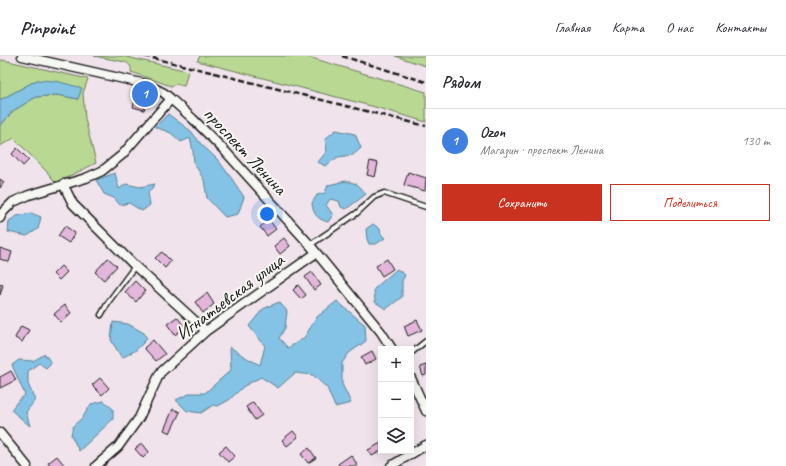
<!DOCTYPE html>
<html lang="ru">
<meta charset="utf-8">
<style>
:root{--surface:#fff;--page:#f7f7f7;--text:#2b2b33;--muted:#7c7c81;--line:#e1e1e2;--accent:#c8321e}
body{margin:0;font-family:Caveat,sans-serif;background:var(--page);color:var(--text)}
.controls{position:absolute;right:12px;bottom:12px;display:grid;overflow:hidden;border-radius:0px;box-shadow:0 4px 16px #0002}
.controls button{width:36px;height:36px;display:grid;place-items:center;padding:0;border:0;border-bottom:1px solid var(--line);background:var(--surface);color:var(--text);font:20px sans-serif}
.you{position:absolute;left:267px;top:158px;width:14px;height:14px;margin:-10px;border:3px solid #fff;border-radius:50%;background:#1a73e8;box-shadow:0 0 0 6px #1a73e833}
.badge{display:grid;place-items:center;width:26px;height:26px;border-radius:50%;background:var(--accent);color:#fff;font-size:13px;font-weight:700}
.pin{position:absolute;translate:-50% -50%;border:2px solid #fff;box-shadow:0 1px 4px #0006}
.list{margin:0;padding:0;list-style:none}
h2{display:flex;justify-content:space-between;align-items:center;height:52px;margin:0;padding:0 16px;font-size:17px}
h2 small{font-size:13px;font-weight:400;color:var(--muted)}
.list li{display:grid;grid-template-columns:26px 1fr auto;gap:12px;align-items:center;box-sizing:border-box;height:64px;padding:0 16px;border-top:1px solid var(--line)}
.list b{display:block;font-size:15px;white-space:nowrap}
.list p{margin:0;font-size:13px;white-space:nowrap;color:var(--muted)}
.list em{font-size:13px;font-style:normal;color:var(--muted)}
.actions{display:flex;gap:8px;padding:12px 16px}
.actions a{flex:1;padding:9px 0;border:1px solid var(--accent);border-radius:0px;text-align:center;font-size:14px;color:var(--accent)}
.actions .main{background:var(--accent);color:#fff}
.icon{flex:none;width:22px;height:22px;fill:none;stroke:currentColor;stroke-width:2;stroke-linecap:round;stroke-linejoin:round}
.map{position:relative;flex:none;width:426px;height:410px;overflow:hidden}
header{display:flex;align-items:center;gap:24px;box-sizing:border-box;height:56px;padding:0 20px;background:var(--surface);border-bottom:1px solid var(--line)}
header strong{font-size:19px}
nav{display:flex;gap:22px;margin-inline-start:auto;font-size:14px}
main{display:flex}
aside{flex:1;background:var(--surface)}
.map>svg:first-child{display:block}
.green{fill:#b9d993;stroke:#6a7a58}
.water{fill:#84c3e5;stroke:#5a8095}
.building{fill:#e3b7db;stroke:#1c1c1c}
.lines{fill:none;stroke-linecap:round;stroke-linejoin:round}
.lane-casing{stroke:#1c1c1c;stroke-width:7}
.street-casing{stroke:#1c1c1c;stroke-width:11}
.lane{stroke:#f6f6f2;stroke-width:4}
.street{stroke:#f6f6f2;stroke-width:8}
.rail{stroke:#1c1c1c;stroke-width:2.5;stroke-dasharray:6 3;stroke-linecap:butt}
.labels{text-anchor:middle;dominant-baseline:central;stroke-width:4;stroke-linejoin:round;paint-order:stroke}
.street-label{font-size:19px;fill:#1c1c1c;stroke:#f6f6f2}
</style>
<header>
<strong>Pinpoint</strong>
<nav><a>Главная</a><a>Карта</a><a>О нас</a><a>Контакты</a></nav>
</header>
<main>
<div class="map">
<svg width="426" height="410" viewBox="0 0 426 410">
<rect width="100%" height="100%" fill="#f0e3eb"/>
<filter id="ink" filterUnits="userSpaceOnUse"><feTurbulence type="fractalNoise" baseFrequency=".025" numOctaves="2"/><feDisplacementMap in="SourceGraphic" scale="8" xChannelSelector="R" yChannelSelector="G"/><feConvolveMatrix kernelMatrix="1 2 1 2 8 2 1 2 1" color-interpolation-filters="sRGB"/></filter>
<g filter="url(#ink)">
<path class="green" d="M94 0H122L188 15 184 30 176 28 171 30 131 16C132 11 130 8 125 6Z
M200 0H305L426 36V66L375 51 197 5Z
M395 0H426V10Z
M0 4 8 5 88 23 83 37 85 63 96 107 56 127 48 117 14 82 0 90V70L13 55 36 41 57 39 78 43 37 24 0 44Z"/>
<path class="water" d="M37 24 56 25 82 32 78 43 57 39 36 41 13 55 0 70V44Z
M168 58 191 75 201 88 218 104 232 123 244 141 238 158 225 161 207 142 204 124 194 107 193 95 190 82 181 86 171 77 155 71Z
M336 74 355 78 361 92 353 99 338 101 325 110 318 106 327 95 325 83Z
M115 117 119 133 126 128 140 131 155 128 148 137 150 149 142 155 129 147 120 149 114 142 104 138 96 124Z
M346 125 357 128 366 138 361 142 346 153 341 151 339 145 330 143 326 149 333 159 328 166C317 163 313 158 312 147L317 139 325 137 328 129Z
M31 157 41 161 38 173 27 180 8 176 9 165 17 160Z
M373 168 380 173 381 178 385 182 376 188H369L367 183 366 173Z
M397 213 405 219 402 225V241L386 253 375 246 374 233Z
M337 245 365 269 366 285 349 297 342 307V328L351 347 335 351 327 332 313 319 295 317 278 332 261 321 244 330 229 344 218 350 213 349 201 357 187 355 176 344 191 337H205L231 314 230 291 245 301 260 309 265 290 249 270 263 253 279 246 287 255 285 272 279 282 288 292 304 282 317 261Z
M113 266 128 268 144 277 147 283 136 294 122 302 111 284Z
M45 298 51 307 46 312 39 307 28 315V328L35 344 26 356 30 370 11 354 16 347 25 339 12 309 19 304 33 305Z
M104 345 113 353V363L79 395 71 379 73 370 83 361 91 348Z"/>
<path class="building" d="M138 33 149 37 144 54 133 51Z
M17 92 29 104 23 110 12 98Z
M370 105 378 107 375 121 367 119Z
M408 116 426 122 425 135 404 129Z
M0 123 4 126 0 132Z
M269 164 276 173 267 180 260 171Z
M65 170 75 177 69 187 58 180Z
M284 182 290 190 280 198 274 190Z
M0 192 12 196 9 206 0 203Z
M162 196 171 205 165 212 155 202Z
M108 202 117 210 104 224 95 216Z
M387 203 393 213 382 220 376 210Z
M61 210 67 216 59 224 53 218Z
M312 216 321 229 314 234 305 221Z
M135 225 145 235 136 246 125 236Z
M0 228 3 229 0 239Z
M298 229 306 239 301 243 293 234Z
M207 237 214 248 203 257 195 246Z
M65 249 71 257 61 266 54 258Z
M177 261 185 271 175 279 167 268Z
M417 264 422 274 408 280 404 270Z
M21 270 29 274 22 286 15 282Z
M153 284 165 298 156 305 144 292Z
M372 295 376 303 365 309 361 301Z
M426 309V319L423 320 420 311Z
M11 315 16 324 0 332V321Z
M100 322 109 332 102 339 92 329Z
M253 346 262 359 255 364 246 351Z
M173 353 180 356 170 377 164 374Z
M293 375 298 381 287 390 282 384Z
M142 387 149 396 143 402 135 393Z
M381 387V395L372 400 368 394Z
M226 390 235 400 228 406 219 396Z
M309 392 316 402 308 407 301 398Z
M351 399 358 410H339L338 408Z
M57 400 65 410H50L48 407Z"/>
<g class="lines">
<defs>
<path id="lane" d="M310 189 357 157 374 141 384 137 426 151
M101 259 109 245 135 210
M411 297 426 285"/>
<path id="street" d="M22 0 146 28 164 37 171 43 193 63 225 95 310 189 381 276 392 293
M63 128 73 148 135 210 206 275
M0 162 3 156 13 146 29 139 86 122 102 115 122 99 146 71 171 43
M411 322 426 355
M0 377 27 410
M96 410 118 391 139 362 160 317 206 275 316 197
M391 410 426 389"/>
</defs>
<use href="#lane" class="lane-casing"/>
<use href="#street" class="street-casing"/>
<use href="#lane" class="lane"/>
<use href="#street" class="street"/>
<path class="rail" d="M144 0 186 10 426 70
M342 0 426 26"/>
</g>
</g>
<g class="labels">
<g class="street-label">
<text transform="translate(245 95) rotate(47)">проспект Ленина</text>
<text transform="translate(230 241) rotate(-37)">Игнатьевская улица</text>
</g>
</g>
</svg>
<div class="controls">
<button>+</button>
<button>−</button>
<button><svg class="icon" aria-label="layers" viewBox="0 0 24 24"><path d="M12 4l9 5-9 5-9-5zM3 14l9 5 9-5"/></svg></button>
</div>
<div class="you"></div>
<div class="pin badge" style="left:145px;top:38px;background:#3f7fe0">1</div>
</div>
<aside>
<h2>Рядом<small></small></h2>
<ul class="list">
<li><span class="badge" style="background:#3f7fe0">1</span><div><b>Ozon</b><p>Магазин · проспект Ленина</p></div><em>130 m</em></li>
</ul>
<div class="actions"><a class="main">Сохранить</a><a>Поделиться</a></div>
</aside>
</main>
